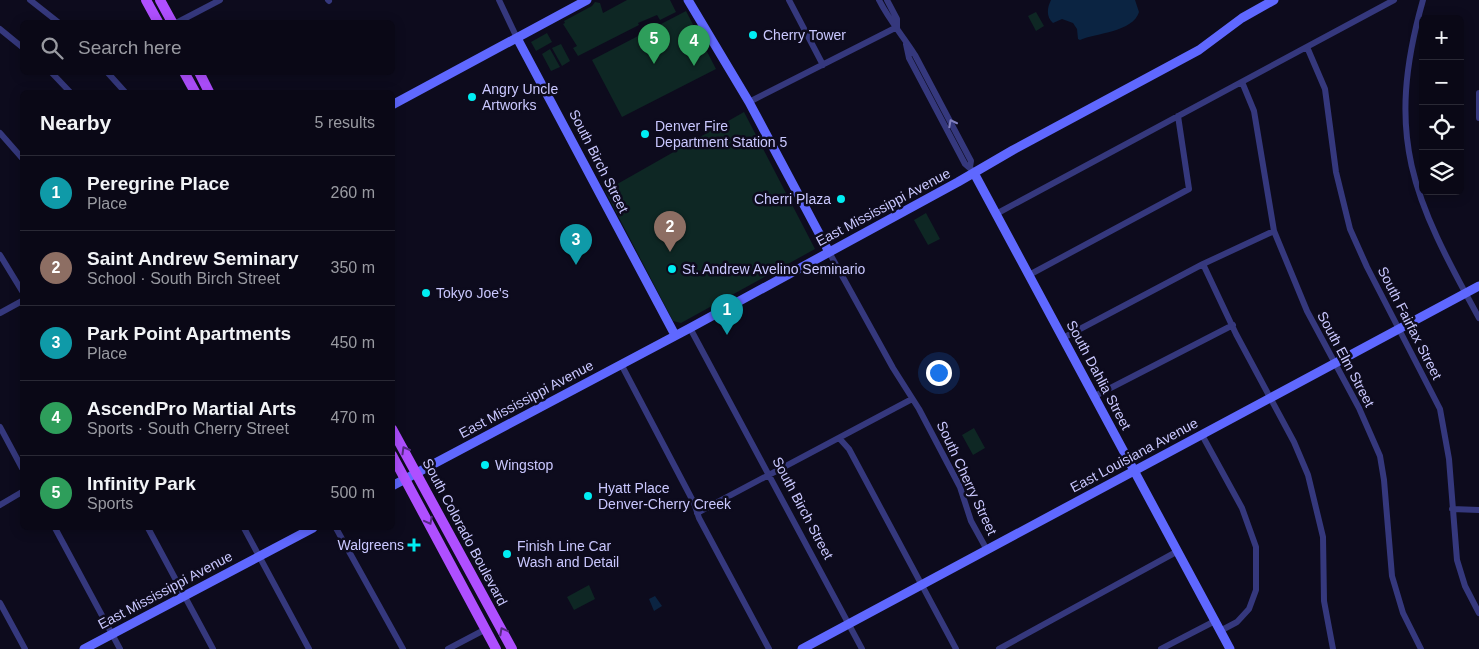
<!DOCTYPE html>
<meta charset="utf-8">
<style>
:root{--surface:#0a0816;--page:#181623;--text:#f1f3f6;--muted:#999aa1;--line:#2a2935;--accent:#00eef3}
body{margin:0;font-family:Arial,sans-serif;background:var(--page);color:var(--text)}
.controls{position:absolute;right:15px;top:15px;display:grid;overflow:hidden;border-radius:8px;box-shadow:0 2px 12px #0003}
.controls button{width:45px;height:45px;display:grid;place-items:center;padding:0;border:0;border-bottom:1px solid var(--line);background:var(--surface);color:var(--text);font:25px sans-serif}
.you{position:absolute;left:938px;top:372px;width:18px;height:18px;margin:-12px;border:4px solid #fff;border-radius:50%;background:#1a73e8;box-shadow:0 0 0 8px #1a73e833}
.badge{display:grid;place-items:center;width:32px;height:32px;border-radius:50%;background:var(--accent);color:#fff;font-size:16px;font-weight:700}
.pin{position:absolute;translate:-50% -41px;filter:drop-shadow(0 1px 2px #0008)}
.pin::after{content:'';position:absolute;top:26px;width:18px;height:15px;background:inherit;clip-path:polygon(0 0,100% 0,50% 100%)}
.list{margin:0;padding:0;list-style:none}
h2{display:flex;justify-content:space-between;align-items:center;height:65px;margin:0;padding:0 20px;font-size:21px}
h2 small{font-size:16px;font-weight:400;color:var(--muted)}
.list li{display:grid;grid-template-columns:32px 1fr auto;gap:15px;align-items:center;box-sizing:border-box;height:75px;padding:0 20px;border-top:1px solid var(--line)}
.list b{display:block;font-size:19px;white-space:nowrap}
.list p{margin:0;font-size:16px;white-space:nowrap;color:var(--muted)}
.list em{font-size:16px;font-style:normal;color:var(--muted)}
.icon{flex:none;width:28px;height:28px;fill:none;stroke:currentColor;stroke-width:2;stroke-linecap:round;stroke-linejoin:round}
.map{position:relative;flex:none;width:1479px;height:649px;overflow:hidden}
.search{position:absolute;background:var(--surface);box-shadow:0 2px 12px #0003;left:20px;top:20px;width:375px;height:55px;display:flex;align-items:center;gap:12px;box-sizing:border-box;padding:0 18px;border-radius:8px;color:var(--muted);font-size:19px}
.panel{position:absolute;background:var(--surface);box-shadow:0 2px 12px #0003;left:20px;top:90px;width:375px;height:440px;border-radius:8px}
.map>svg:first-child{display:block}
.green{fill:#0e2724}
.water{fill:#0b2442}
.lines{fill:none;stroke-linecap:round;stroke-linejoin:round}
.street{stroke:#35387d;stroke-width:6}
.secondary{stroke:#5f68ff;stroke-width:9}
.primary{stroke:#af4fff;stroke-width:10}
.oneway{stroke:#8080be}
.oneway2{stroke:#562a83}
.poi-dot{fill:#00eef3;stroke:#0d0b1d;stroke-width:2}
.labels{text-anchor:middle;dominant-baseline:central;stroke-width:5;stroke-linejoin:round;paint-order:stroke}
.poi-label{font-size:14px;fill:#cac8ff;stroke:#0d0b1d;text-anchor:start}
.street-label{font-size:14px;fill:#cac8ff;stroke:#0d0b1d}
</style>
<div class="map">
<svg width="1479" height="649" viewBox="0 0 1479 649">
<rect width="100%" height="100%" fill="#0d0b1d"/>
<path class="green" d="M627 0H670L676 12 660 20 657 15 638 23 639 25 578 56 573 48 577 46 563 24 565 23 564 21 592 6 595 2 600 3 603 13Z
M686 11 716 69 622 117 592 60Z
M1036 12 1044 26 1036 31 1028 16Z
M547 33 552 42 536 51 531 42Z
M561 44 570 61 562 66 552 48Z
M550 49 560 67 551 71 542 54Z
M744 112 815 249 681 323 673 321 605 191Z
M926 213 940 239 928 245 914 220Z
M974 428 985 448 973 455 962 435Z
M589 585 595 599 574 610 567 597Z"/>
<path class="water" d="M1051 0H1135L1139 12C1133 32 1096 33 1080 40L1078 39 1077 29 1073 23 1062 19 1053 23C1046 17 1047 8 1051 0Z
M655 596 662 606 654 611 649 599Z"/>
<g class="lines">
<path class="street" d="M30 0 58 22
M328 0 329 1
M499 0 517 38
M789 0 823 65
M879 0C889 20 903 36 915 55L971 161 970 167
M887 0 897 19V27
M1423 0C1384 138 1413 198 1479 318
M178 22 220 0
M0 29 22 47
M906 44 909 58 965 164 972 170
M1307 47 1325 89 1336 172 1350 229 1367 267 1440 409 1449 459 1457 560 1465 586 1479 613
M51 72 70 92
M107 72 125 92
M1242 82 1254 111 1274 231 1307 311 1359 408 1380 456 1384 480 1392 576 1403 613 1421 649
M1479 93V118
M749 102 897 27
M0 133 22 158
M996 214 1394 0
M829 252 893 368 919 409 960 487 971 521 987 550
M0 255 22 291
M1203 264 1236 334 1294 442 1308 475 1323 537 1324 601 1333 649
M1029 275 1189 189 1178 116
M0 313 22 301
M690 328 862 649
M1063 338 1203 264 1274 231
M621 364 694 503 699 518 769 649
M1095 396 1233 325
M0 427 22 468
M1202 435 1242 508 1256 547V590L1249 609 1237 622 1220 631
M839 438 849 449 956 649
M0 505 22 492
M1452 509 1479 510
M697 513 912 399
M55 528 120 649
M148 528 213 649
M244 528 309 649
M336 528 403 649
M0 603 25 649
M448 649 486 629
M999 649 1178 551
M1161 649 1215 621"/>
<path class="secondary" d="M688 0 749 102 829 252
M517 38 675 335
M392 105 587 0
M974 173 1230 649
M392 486 690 328 958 182 1013 150 1199 50 1242 18 1274 0
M84 649 313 528
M802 649 1479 286"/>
<path class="primary" d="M146 0 158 22
M160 0 172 22
M184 72 195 92
M199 72 209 92
M392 429 512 649
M392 455 496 649"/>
</g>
<defs><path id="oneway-chevron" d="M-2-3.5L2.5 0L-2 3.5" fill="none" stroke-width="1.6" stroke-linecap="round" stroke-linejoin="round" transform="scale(1.25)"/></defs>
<use class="oneway" href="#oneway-chevron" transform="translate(952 123) rotate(-117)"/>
<g class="oneway2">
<use href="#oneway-chevron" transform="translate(405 450) rotate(-120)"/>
<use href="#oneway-chevron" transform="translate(429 521) rotate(62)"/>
<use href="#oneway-chevron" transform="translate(503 631) rotate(-118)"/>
</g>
<g class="poi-dot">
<circle cx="753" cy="35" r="5"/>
<circle cx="472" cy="97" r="5"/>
<circle cx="645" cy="134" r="5"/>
<circle cx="841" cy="199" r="5"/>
<circle cx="672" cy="269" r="5"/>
<circle cx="426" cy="293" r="5"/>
<circle cx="485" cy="465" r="5"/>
<circle cx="588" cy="496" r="5"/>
<path d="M411.5 537.5h5v5h5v5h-5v5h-5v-5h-5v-5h5z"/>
<circle cx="507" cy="554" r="5"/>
</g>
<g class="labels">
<g class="poi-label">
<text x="763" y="35">Cherry Tower</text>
<text x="482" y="89">Angry Uncle<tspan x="482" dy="16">Artworks</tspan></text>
<text x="655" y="126">Denver Fire<tspan x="655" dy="16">Department Station 5</tspan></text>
<text x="831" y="199" text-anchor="end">Cherri Plaza</text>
<text x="682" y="269">St. Andrew Avelino Seminario</text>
<text x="436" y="293">Tokyo Joe's</text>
<text x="495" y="465">Wingstop</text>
<text x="598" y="488">Hyatt Place<tspan x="598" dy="16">Denver-Cherry Creek</tspan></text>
<text x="404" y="545" text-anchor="end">Walgreens</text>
<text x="517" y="546">Finish Line Car<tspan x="517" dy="16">Wash and Detail</tspan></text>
</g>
<g class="street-label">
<text transform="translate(599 161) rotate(63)">South Birch Street</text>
<text transform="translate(883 207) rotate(-28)">East Mississippi Avenue</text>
<text transform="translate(1410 323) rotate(63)">South Fairfax Street</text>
<text transform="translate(1346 359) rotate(62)">South Elm Street</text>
<text transform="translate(1099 375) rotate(62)">South Dahlia Street</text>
<text transform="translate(526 399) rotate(-28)">East Mississippi Avenue</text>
<text transform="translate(1134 455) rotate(-28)">East Louisiana Avenue</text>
<text transform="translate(967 478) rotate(65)">South Cherry Street</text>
<text transform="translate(803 508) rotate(62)">South Birch Street</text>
<text transform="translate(465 532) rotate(62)">South Colorado Boulevard</text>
<text transform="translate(165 590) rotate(-28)">East Mississippi Avenue</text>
</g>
</g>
</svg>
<div class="controls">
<button>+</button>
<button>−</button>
<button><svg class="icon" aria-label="locate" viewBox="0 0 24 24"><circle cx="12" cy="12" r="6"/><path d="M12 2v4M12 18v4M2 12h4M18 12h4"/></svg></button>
<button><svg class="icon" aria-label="layers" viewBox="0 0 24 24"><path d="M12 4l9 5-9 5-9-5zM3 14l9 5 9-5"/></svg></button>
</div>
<div class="you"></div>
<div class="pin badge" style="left:727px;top:335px;background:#0f9aa8">1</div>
<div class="pin badge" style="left:670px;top:252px;background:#8d6e63">2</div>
<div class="pin badge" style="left:576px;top:265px;background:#0f9aa8">3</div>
<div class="pin badge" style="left:694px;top:66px;background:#2e9e5b">4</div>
<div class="pin badge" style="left:654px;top:64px;background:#2e9e5b">5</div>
<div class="search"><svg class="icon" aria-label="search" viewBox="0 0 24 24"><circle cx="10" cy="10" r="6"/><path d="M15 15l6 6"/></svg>Search here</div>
<section class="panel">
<h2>Nearby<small>5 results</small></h2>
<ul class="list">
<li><span class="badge" style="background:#0f9aa8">1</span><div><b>Peregrine Place</b><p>Place</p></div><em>260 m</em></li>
<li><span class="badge" style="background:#8d6e63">2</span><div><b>Saint Andrew Seminary</b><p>School · South Birch Street</p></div><em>350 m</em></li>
<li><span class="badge" style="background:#0f9aa8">3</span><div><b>Park Point Apartments</b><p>Place</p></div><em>450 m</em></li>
<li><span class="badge" style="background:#2e9e5b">4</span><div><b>AscendPro Martial Arts</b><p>Sports · South Cherry Street</p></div><em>470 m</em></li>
<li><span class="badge" style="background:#2e9e5b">5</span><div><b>Infinity Park</b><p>Sports</p></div><em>500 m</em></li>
</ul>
</section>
</div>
